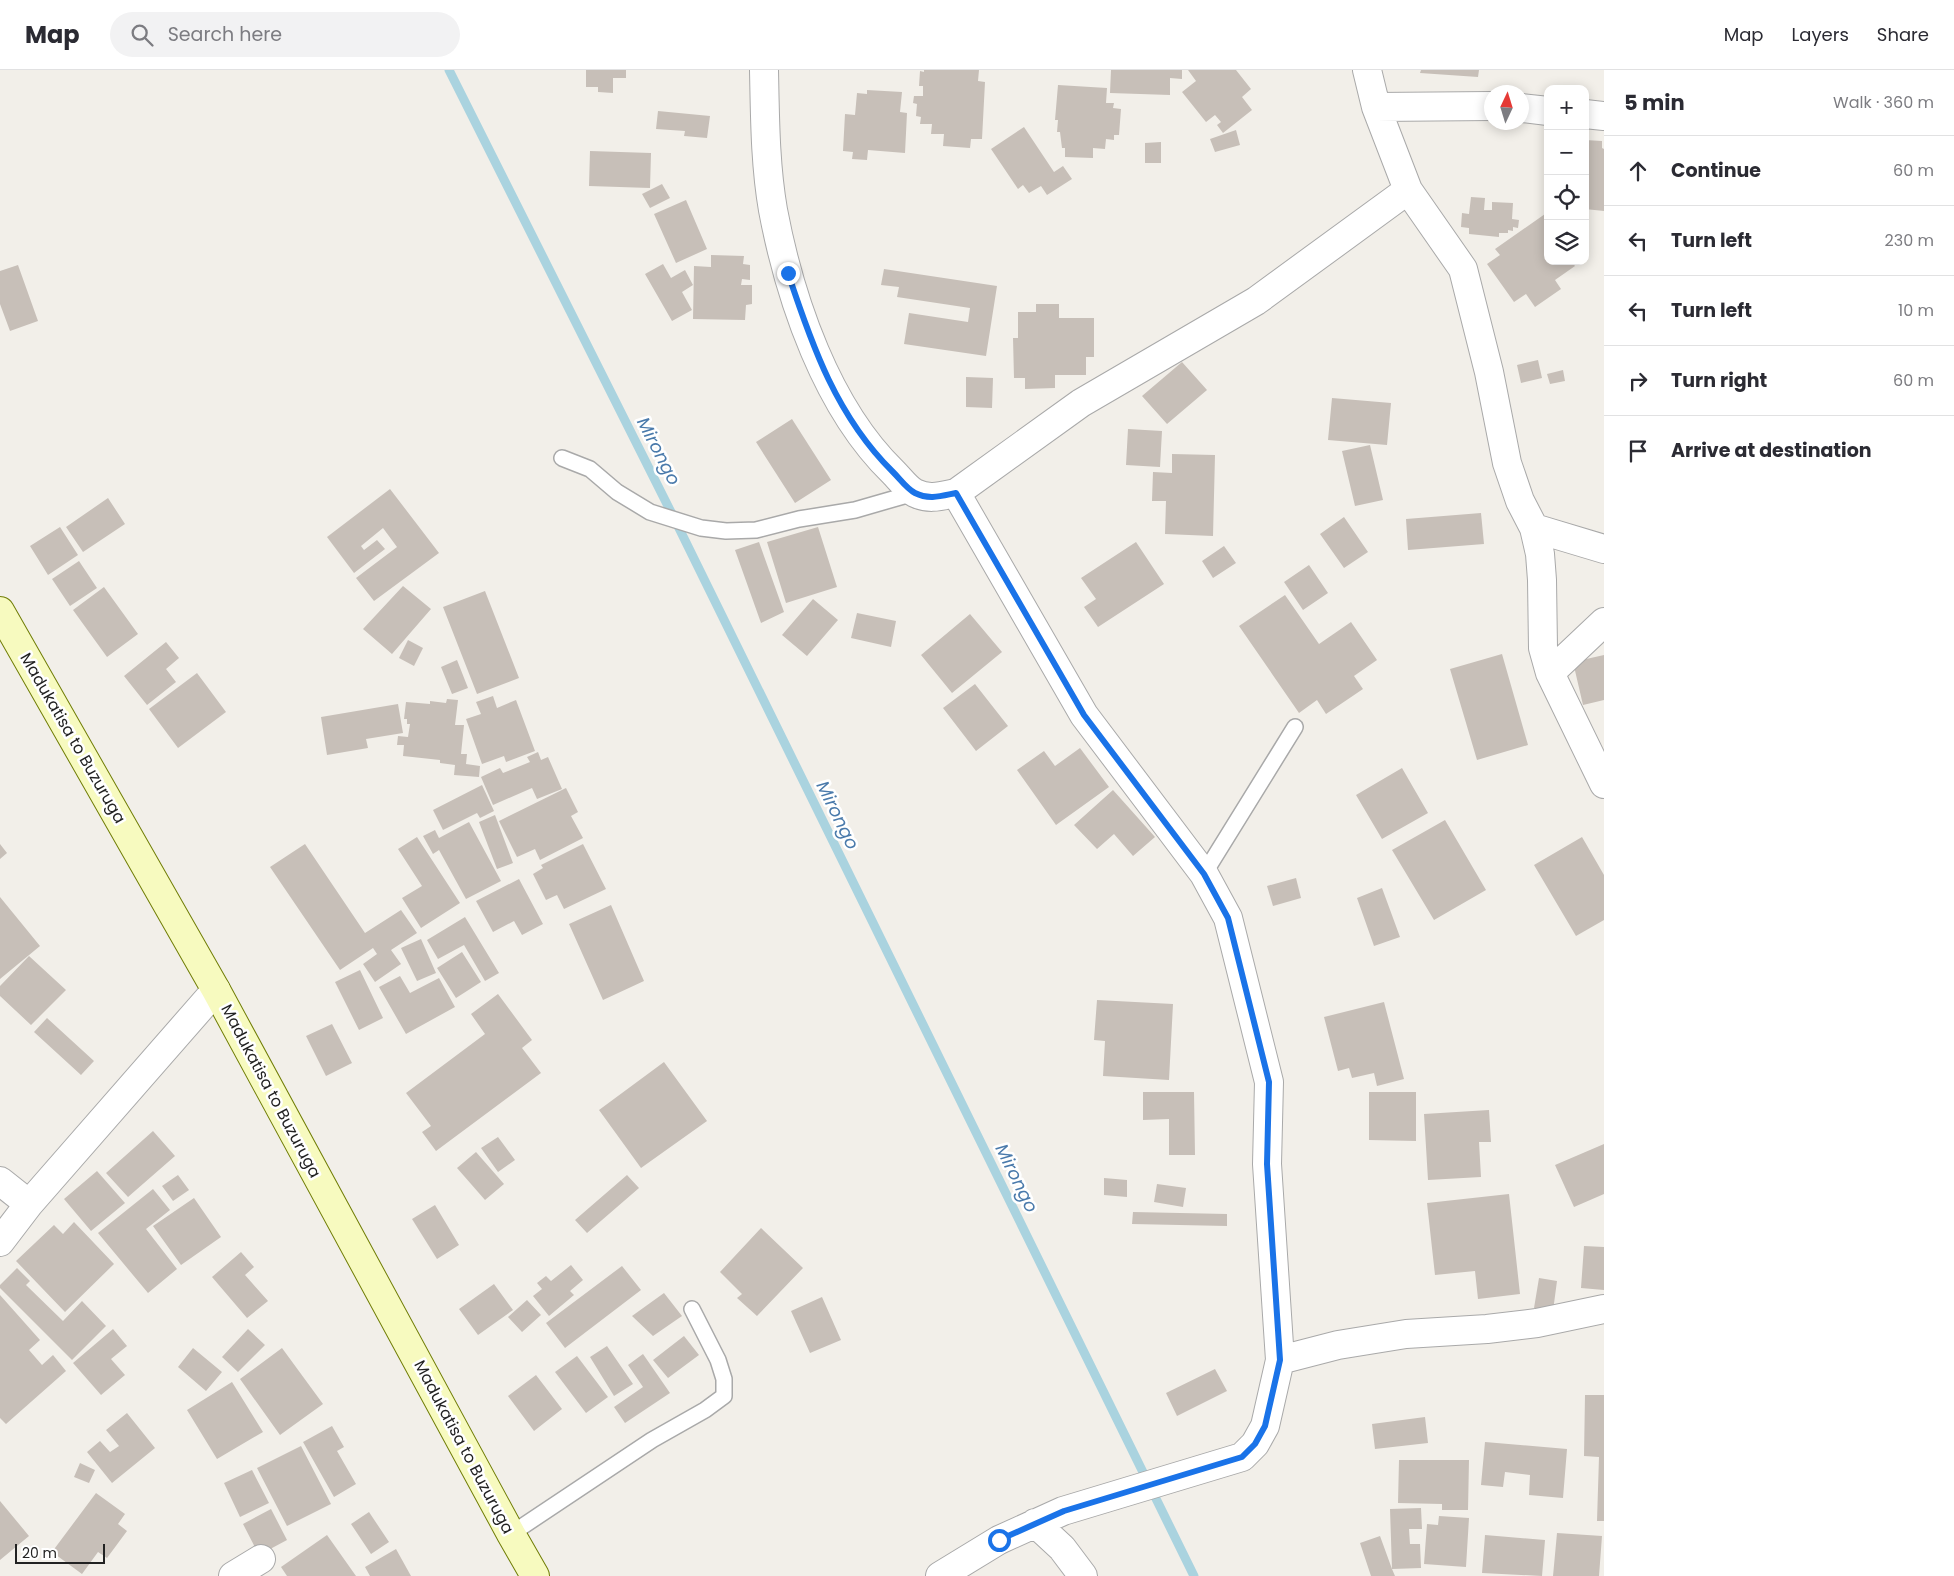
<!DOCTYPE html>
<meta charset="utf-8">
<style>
:root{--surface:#fff;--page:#f2f2f3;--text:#2b2b33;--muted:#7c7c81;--line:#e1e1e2}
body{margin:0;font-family:Poppins,sans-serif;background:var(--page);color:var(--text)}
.controls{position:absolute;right:15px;top:15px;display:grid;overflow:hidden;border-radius:10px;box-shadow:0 2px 12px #0003}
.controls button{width:45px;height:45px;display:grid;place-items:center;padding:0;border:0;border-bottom:1px solid var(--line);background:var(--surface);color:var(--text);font:25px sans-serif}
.compass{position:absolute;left:1484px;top:15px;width:45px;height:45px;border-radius:50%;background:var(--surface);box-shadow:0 2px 12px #0003;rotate:4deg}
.scale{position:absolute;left:15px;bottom:12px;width:90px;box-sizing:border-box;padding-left:5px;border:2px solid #222;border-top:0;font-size:14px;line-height:18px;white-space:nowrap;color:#222;-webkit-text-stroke:4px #fff;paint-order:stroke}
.stop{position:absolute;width:15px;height:15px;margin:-11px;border:4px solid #1a73e8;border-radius:50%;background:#fff}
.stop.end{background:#1a73e8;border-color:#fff;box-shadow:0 1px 5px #0008}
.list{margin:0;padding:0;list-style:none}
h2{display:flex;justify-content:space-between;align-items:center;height:65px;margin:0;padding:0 20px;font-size:21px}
h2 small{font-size:16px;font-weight:400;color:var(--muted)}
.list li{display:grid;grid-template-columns:32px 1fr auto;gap:15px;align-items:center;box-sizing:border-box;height:70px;padding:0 20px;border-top:1px solid var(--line)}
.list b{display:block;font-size:19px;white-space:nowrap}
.list em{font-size:16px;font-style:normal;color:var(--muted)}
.icon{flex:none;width:28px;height:28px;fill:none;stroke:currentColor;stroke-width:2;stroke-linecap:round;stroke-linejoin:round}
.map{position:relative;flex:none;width:1604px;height:1506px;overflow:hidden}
header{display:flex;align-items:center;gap:30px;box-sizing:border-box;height:70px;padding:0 25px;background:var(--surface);border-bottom:1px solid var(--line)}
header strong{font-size:24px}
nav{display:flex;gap:28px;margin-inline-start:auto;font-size:18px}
.search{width:350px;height:45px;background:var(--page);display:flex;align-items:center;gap:12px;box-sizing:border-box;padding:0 18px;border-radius:28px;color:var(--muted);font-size:19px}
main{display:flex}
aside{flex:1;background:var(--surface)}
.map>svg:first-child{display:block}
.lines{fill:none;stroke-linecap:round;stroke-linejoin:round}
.stream{stroke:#aad3df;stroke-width:9}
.building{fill:#c7bfb8}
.service-casing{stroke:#a9a9a9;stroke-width:18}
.minor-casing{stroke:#a9a9a9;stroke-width:30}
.secondary-casing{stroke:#707d05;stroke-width:30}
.service{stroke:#fff;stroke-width:15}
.minor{stroke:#fff;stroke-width:28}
.secondary{stroke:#f7fabf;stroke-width:28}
.route{stroke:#1a73e8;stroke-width:6}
.labels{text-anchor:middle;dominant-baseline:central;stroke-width:5;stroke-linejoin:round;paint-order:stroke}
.street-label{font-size:16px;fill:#222;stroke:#fff}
.water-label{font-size:18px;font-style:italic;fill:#4a7aab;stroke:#fff}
</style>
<header>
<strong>Map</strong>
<div class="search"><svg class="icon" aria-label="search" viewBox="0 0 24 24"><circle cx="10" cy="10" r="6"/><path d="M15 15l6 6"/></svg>Search here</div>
<nav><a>Map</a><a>Layers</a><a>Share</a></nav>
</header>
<main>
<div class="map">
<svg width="1604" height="1506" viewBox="0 0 1604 1506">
<rect width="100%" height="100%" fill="#f2efe9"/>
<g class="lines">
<path class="stream" d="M449 0 675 450 1194 1506"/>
</g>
<path class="building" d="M586 0H626V8H613V23L598 22V17H586Z
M924 0H979L978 11 985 12 982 69H971L970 78 943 76 944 64H931L932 54H920L921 47 916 46 917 34 913 33 914 26H923V16H919L920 1 924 2Z
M1111 0H1182V9L1170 8V25L1110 23Z
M1188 0H1236L1251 19 1242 27 1252 40 1223 63 1217 55 1221 52 1215 45 1206 52 1182 22 1196 11Z
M1421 0H1479L1478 7 1420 3Z
M1058 15 1107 18 1106 33H1114L1113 38 1121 39 1119 65H1114V70L1106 69 1105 79 1093 78V88L1065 87V78H1062L1060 62H1057L1058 50H1055Z
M867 20 902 22 900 42 907 43 905 83 868 80 867 90 852 89 853 82 843 81 845 44 855 45 857 23 867 24Z
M658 41 710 46 707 68 684 66 685 61 656 59Z
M1024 57 1054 102 1063 96 1072 109 1047 125 1041 116 1029 123 1023 115 1018 119 991 79Z
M1236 60 1240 75 1215 82 1210 69Z
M1585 70 1602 71V78L1604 79V141L1585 139 1587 113H1585Z
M1161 72V93H1145V73Z
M590 81 651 83 650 118 589 116Z
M662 114 670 128 650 138 642 124Z
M1471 127 1485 128 1484 140H1492V132L1513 133 1512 149 1519 150 1518 158 1513 157V161L1508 160V163H1499V167L1469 164V158L1461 157 1462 143 1469 144Z
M686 130 707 179 676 193 654 144Z
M1545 144 1548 149V191H1571L1575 196 1555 210 1561 219 1535 237 1526 224 1514 232 1487 194 1500 185 1495 179Z
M711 185 744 186 743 194 750 195V210L742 209 741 215H752V234L746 235 745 250 693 249 694 196 711 197Z
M663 194 671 208 685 200 693 215 682 222 692 240 672 251 645 204Z
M18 195 38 251 10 261 0 234V201Z
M884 199 997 216 986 286 904 274 909 243 968 252 970 238 897 227 899 217 881 215Z
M1036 234H1059V248H1094V287H1086V305H1055V318L1025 319V308H1014L1013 268H1018V242H1036Z
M1538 290 1542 308 1521 313 1517 295Z
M1182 292 1207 320 1167 354 1142 326Z
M1563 300 1565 311 1550 314 1547 304Z
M966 307 993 308 992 338 966 337Z
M1332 328 1391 333 1387 375 1328 370Z
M792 349 831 410 795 433 756 372Z
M1128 359 1162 361 1160 397 1126 395Z
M1370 375 1383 430 1355 436 1342 381Z
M1172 384 1215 385 1213 466 1165 464 1166 431H1152L1153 402 1172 403Z
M390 419 439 483 374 531 356 508 397 477 383 458 361 476 364 480 377 470 385 479 354 503 327 467Z
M108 428 125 454 83 482 66 457Z
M1481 443 1484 474 1408 480 1406 449Z
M1344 447 1368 482 1344 498 1320 464Z
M60 457 78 485 48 505 30 476Z
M818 457 837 517 786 533 767 472Z
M759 472 784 542 761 553 735 480Z
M1136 472 1164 514 1098 557 1084 537 1096 529 1081 508Z
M1224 476 1236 493 1213 508 1202 491Z
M79 491 97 518 70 536 52 509Z
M1309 495 1328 523 1303 540 1284 512Z
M403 516 431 539 392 584 363 559Z
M104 517 138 564 107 587 73 540Z
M485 521 519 608 477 624 443 537Z
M1285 525 1319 574 1351 552 1377 590 1354 606 1363 619 1326 644 1317 630 1299 643 1239 556Z
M813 529 838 550 807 586 782 565Z
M857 543 896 551 891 577 851 568Z
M970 544 1002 582 952 623 921 585Z
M408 570 423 578 414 596 399 588Z
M166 572 179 588 166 599 176 612 147 635 124 606Z
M1502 584 1528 675 1477 690 1450 599Z
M1604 585V630L1583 635 1573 592Z
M457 590 468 618 452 624 441 597Z
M197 603 226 642 178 678 149 639Z
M975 614 1008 656 976 681 943 638Z
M493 626 497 638 516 630 535 681 506 692 504 686 482 694 466 649 481 644 476 632Z
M447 629 458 630 455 655H464L461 684H467L466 694 480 696 479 707 454 705 455 695 440 693V690L403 686 404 675H397L398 666 408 667 410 654H407V649H404L406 632 430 634V631L446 633Z
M398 634 403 663 366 669 368 678 327 685 321 647Z
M1080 678 1109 717 1056 755 1017 700 1044 681 1055 696Z
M538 682 541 690 548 687 562 719 537 729 532 718 493 735 481 707 500 698 503 703 530 692 527 687Z
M1402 698 1428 743 1382 769 1356 725Z
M482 715 494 741 480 748 477 743 443 760 433 740Z
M566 718 578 742 571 746 583 768 540 790 535 779 517 787 499 751Z
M1113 720 1155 767 1133 786 1114 764 1097 779 1074 755Z
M495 745 513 793 497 799 479 752Z
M1445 750 1486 820 1434 850 1392 780Z
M469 752 501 811 466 829 439 780 433 784 423 766 435 760 439 768Z
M417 767 460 833 421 858 402 828 422 816 398 779Z
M1582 767 1604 805V850L1576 866 1534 795Z
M0 774 7 783 0 789Z
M305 774 365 863 401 840 417 863 391 880 401 894 375 912 363 894 377 884 373 878 340 900 270 797Z
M583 774 606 819 564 839 557 825 546 830 533 804 543 798 541 795Z
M1296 808 1301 828 1273 836 1267 816Z
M519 809 543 854 522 865 514 851 493 862 476 831Z
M1382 818 1400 867 1374 876 1357 828Z
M0 827 40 876 0 909Z
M611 835 644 911 603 930 569 854Z
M465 847 499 903 485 911 464 875 438 889 427 870Z
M421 869 436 903 417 911 401 878Z
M462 882 481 912 456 928 437 898Z
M29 886 66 920 31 955 0 926V916Z
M360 900 383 948 359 960 335 912Z
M400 906 410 923 439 908 455 937 406 964 379 917Z
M498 924 532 970 522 978 541 1003 436 1081 422 1062 431 1056 406 1023 485 964 471 944Z
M1097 930 1173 934 1169 1010 1103 1006 1105 971 1094 970Z
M1384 932 1404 1009 1377 1016 1374 1003 1352 1008 1349 998 1338 1001 1324 947Z
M47 948 94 991 81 1005 34 962Z
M332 954 352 993 326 1006 306 966Z
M664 992 707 1051 641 1098 599 1040Z
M1143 1022H1194L1195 1085H1169V1049L1143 1050Z
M1369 1022H1416V1071L1369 1070Z
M1489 1040 1491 1072H1479L1481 1107 1428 1110 1424 1044Z
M153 1061 175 1086 128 1127 106 1103Z
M498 1067 515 1090 498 1102 481 1078Z
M1604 1074V1124L1574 1137 1555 1095Z
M476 1082 504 1114 485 1130 457 1098Z
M97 1101 125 1133 91 1161 64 1129Z
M178 1105 189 1120 173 1131 162 1116Z
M627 1105 639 1118 587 1163 575 1150Z
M1104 1108 1127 1110V1127L1104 1125Z
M1157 1114 1186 1118 1183 1137 1154 1132Z
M153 1119 170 1140 146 1159 177 1199 148 1223 98 1163Z
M1509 1124 1520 1224 1478 1229 1475 1201 1435 1205 1427 1133Z
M194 1128 221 1167 181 1195 153 1156Z
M435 1135 459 1175 437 1189 412 1149Z
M1133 1142 1227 1144V1156L1132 1154Z
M74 1152 114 1194 65 1242 16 1191 54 1155 63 1164Z
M761 1158 803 1198 757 1246 737 1228 742 1224 720 1202Z
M1584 1176 1604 1177V1220L1581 1218Z
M241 1182 254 1197 245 1205 268 1231 247 1248 212 1207Z
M571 1195 583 1210 570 1221 574 1225 549 1246 533 1226 542 1219 537 1213 546 1206 551 1211Z
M622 1196 641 1220 565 1278 546 1253Z
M17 1198 30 1211 26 1215 63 1251 82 1231 106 1256 72 1290 0 1218V1215Z
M1539 1208 1557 1211 1553 1241 1534 1238Z
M494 1214 513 1240 478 1265 459 1239Z
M664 1223 682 1246 653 1266 632 1246Z
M0 1225 40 1270 29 1280 42 1295 53 1285 66 1301 6 1354 0 1348Z
M822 1227 841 1270 810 1283 791 1241Z
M527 1230 541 1245 522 1262 508 1247Z
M113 1259 127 1276 111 1289 125 1305 101 1325 73 1293Z
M248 1259 265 1275 238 1302 222 1287Z
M684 1266 699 1285 668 1308 653 1290Z
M607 1276 633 1314 614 1326 590 1287Z
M193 1278 222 1302 206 1321 178 1297Z
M282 1278 323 1334 280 1365 240 1309Z
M643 1284 670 1323 625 1353 614 1337 643 1317 628 1295Z
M577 1286 608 1327 586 1343 555 1302Z
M1215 1299 1227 1321 1177 1346 1166 1323Z
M536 1305 562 1339 534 1361 508 1326Z
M232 1312 263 1362 217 1389 187 1340Z
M1585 1325H1604V1451H1597L1599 1387 1584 1386Z
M127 1343 155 1378 112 1413 87 1382 100 1371 110 1382 119 1376 106 1360Z
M1425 1347 1428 1373 1375 1379 1372 1354Z
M332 1356 344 1377 337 1381 356 1414 334 1427 303 1372Z
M1485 1372 1567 1379 1563 1428 1529 1425 1530 1405 1505 1402 1503 1417 1481 1415Z
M301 1376 331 1434 287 1456 257 1398Z
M1399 1390H1469L1468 1440H1442V1434L1398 1433Z
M80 1393 95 1400 89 1413 74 1407Z
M252 1400 269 1433 240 1447 224 1413Z
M96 1423 125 1444 118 1454 127 1461 107 1488 98 1482 82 1504 52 1482Z
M0 1431 29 1466 0 1490Z
M1421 1438 1422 1459H1409L1410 1474H1420L1421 1498 1392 1499 1395 1506H1371L1360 1473 1380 1466 1392 1499 1390 1439Z
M271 1439 287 1470 259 1485 243 1454Z
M369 1442 389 1472 371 1484 351 1454Z
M1439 1446 1469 1448 1466 1497 1424 1494 1427 1454 1438 1455Z
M1557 1463 1602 1466 1599 1506H1553Z
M327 1465 356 1506H287L281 1497Z
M1485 1465 1545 1470 1542 1506 1482 1503Z
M396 1479 411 1506H370L365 1497Z"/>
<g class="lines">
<defs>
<path id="service" d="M562 388 590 399 617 422 650 442 701 458 726 461 756 460 799 449 855 440 914 423
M1204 804 1295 657
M511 1464 652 1370 705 1340 724 1326V1309L718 1290 692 1239"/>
<path id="minor" d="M764 0C765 47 765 94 773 140 790 230 827 338 893 402 900 409 907 419 915 423 929 430 941 426 956 423L1081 333 1256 231 1408 120
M1367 0 1376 37 1408 120 1463 199 1489 302 1507 393 1520 431 1534 458 1540 484 1542 510 1543 578 1550 603 1604 714
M1376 37 1492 36
M1522 38 1548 41
M1585 44 1604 46
M1534 458 1604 479
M1550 603 1604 552
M0 1111 29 1134
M0 1172 29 1134 216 920
M1280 1290 1338 1275 1406 1264 1487 1259 1537 1253 1604 1239
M1035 1453 1062 1478 1083 1506
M233 1506 261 1489
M940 1506 999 1470 1063 1441 1242 1387 1255 1374 1265 1356 1280 1290 1267 1094 1269 1012 1228 848 1204 804 1084 645 956 423"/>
<path id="secondary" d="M0 541 216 920 511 1464 535 1506"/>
</defs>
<use href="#service" class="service-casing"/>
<use href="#minor" class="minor-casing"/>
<use href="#secondary" class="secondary-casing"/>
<use href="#service" class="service"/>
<use href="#minor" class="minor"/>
<use href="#secondary" class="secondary"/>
</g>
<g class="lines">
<path class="route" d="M788 203C812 276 837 347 893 402 900 409 907 419 915 423 929 430 941 426 956 423L1084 645 1204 804 1228 848 1269 1012 1267 1094 1280 1290 1265 1356 1255 1374 1242 1387 1064 1441 999 1470"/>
</g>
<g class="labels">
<g class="street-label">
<text transform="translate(73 668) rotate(60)">Madukatisa to Buzuruga</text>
<text transform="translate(271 1021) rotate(62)">Madukatisa to Buzuruga</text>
<text transform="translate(464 1377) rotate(62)">Madukatisa to Buzuruga</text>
</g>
<g class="water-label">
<text transform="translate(659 381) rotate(63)">Mirongo</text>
<text transform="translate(838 745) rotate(64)">Mirongo</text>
<text transform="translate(1017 1108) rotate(64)">Mirongo</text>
</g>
</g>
</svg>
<div class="controls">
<button>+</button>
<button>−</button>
<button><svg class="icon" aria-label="locate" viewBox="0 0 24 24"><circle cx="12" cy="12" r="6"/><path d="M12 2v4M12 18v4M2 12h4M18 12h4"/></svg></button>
<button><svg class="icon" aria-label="layers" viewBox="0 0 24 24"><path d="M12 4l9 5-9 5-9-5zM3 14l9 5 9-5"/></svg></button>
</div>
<svg class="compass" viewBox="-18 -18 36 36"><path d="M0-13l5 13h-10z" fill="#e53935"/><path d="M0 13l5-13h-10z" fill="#7c7c81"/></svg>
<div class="scale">20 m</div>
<div class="stop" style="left:999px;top:1470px"></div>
<div class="stop end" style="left:788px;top:203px"></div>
</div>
<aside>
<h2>5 min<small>Walk · 360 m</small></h2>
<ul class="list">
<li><svg class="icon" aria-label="ahead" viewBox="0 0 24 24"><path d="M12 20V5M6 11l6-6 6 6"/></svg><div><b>Continue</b></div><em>60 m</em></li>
<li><svg class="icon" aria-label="left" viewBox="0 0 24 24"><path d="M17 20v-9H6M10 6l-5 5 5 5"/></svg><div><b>Turn left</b></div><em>230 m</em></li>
<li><svg class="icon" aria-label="left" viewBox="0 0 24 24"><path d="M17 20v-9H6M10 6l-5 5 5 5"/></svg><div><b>Turn left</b></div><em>10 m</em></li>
<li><svg class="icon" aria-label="right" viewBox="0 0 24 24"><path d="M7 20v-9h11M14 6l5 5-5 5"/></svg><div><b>Turn right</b></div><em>60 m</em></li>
<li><svg class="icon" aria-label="arrive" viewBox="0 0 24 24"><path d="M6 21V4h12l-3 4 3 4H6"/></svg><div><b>Arrive at destination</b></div></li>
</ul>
</aside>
</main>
